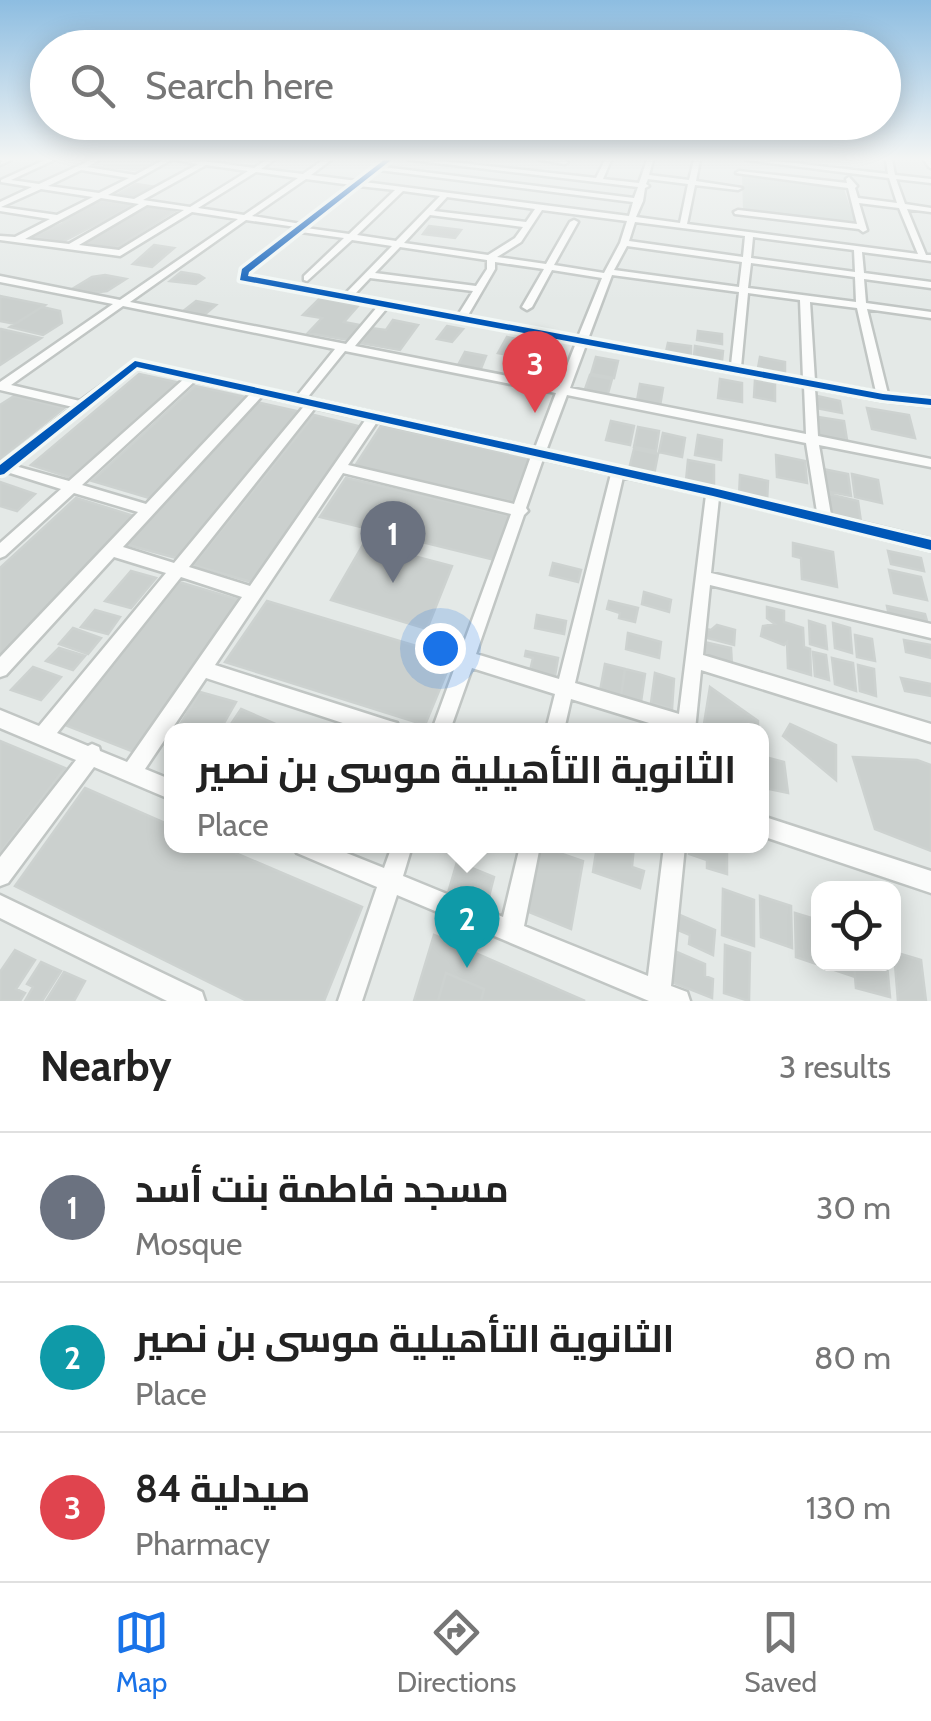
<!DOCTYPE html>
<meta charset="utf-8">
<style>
:root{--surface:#fff;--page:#f2f2f2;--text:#222;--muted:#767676;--line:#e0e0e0;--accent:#1a73e8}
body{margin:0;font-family:Cabin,Cairo,sans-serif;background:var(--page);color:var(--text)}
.controls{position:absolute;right:30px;bottom:30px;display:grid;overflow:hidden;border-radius:20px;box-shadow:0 5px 25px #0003}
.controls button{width:90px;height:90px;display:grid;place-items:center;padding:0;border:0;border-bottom:2px solid var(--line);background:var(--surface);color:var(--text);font:50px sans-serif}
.you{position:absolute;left:440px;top:648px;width:35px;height:35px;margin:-25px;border:8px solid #fff;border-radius:50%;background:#1a73e8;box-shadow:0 0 0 15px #1a73e833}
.badge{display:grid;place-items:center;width:65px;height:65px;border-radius:50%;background:var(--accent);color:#fff;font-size:32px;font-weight:700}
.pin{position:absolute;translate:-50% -82px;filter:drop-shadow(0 2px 5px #0008)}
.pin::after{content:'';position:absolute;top:52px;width:35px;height:30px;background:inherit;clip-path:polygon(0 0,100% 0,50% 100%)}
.popup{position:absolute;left:164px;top:723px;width:605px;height:130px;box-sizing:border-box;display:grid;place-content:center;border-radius:20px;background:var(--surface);filter:drop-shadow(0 2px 8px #0005);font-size:32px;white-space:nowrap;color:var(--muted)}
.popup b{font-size:38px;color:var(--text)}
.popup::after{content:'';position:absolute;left:50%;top:100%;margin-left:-20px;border:20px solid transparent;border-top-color:var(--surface)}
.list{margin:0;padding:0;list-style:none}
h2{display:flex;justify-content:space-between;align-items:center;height:130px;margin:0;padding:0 40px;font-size:42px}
h2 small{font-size:32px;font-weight:400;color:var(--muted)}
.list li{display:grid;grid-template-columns:65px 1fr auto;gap:30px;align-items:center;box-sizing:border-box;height:150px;padding:0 40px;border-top:2px solid var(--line)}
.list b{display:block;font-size:38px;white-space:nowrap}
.list p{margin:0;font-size:32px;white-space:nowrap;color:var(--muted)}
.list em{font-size:32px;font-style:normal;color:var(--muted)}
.icon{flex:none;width:55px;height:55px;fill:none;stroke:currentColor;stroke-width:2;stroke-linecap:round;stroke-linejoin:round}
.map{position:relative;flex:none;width:931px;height:1001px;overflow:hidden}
.search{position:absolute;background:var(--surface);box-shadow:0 5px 25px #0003;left:30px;right:30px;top:30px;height:110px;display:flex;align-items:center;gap:25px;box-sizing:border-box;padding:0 35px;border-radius:55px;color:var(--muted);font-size:38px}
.sheet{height:580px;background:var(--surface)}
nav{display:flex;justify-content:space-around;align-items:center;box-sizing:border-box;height:140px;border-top:2px solid var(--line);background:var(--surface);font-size:28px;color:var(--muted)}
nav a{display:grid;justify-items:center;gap:5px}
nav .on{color:var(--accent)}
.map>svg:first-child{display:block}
.built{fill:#d2dad7}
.building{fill:#cbd0ce;stroke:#cdd2d0;stroke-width:2.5}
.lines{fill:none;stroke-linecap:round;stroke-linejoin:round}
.street-casing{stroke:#c1c6c4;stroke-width:5}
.street{fill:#fbfcfb;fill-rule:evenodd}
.cycleway-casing{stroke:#f2f8f6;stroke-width:7}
.cycleway{fill:#0057b8;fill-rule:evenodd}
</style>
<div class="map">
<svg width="931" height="1001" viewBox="0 0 931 1001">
<rect width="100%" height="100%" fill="#e4e9e7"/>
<path class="built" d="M742 175 843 186 856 225 743 211Z"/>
<path class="building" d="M106 160H132L154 163 135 170 95 165Z
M136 184 156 187 133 200 113 197Z
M99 200 133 205 62 242 31 237 62 224 67 221H62Z
M143 206 176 210 111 251 75 246Z
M429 226 461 230 455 238 423 234Z
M154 245 174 248 152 267 133 264Z
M181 272 199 275 204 278 196 284 170 281Z
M105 275 126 279 107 291 84 294 69 291 92 277Z
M0 296 45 305 15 324 0 321Z
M320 298 358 306 344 322 360 325 348 340 308 333 322 318 303 315Z
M196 301 216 305 203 316 182 312Z
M42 307 60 311 62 323 43 335 10 327Z
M393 320 418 325 400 350 361 343 371 328 386 330Z
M447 326 463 329 452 342 437 339Z
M0 329H1L41 338 0 365Z
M698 331 722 334V344L697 340Z
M507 337 527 341 519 357 498 353Z
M668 343 691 346V356L666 352Z
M695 346 723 351 722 361 694 356Z
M465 352 486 356 480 371 457 367Z
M596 357 618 361 614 378 591 374Z
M760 357 785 362V373L758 368Z
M139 374 180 383 72 478 31 465Z
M590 375 612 379 607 397 584 392Z
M720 379 742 383V402L718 398Z
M755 380 775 384V401L754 397Z
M640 384 663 388 660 406 637 401Z
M195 386 250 398 153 499 92 481Z
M14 396 64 408 0 459V405Z
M817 396 840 401 842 413 816 408Z
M256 402 301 412 180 559 125 544Z
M867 408 909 415 915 438 872 429Z
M314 415 362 427 255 583 193 565Z
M818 417 844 421 847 440 820 435Z
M611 421 634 426 630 445 606 440Z
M381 426 530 459 514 502 355 466Z
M638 427 659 431 656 451 634 447Z
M663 433 685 438 682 457 659 452Z
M698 435 722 440 721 460 695 455Z
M634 449 658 454 654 475 629 469Z
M776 455 805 461 807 483 777 477Z
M688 460 714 465V486L686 481Z
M823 469 848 474 851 496 825 491Z
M852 474 878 480 882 503 855 497Z
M740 475 768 481 767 503 739 497Z
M346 478 510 516 495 560 320 517Z
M0 482 35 494 17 511 0 506Z
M828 494 858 501 861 522 829 515Z
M76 498 134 516 0 659V568Z
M364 543 452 566 427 629 331 600Z
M793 543 833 552 837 587 802 579 801 558 793 556Z
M888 551 921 558 924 571 891 564Z
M553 563 581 570 578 582 550 575Z
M889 570 921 577 927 600 894 593Z
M131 571 156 578 131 608 105 601Z
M179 582 239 600 134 752 65 725Z
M644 592 671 600 669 612 642 604Z
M267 601 453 657 425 725 225 662Z
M609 601 638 608 635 622 619 618 620 613 607 609Z
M887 606 925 614 929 628 890 620Z
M767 607 784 611V622L803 628 804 647 810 649 811 675 788 668 787 642 784 645 761 636 763 626 775 624 767 618Z
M95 610 120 617 108 634 81 627Z
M537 615 566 621 564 634 535 628Z
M809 621 825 626 827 649 810 644Z
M833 623 850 628 852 653 835 648Z
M717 625 735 630 734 645 700 636 701 628 711 630Z
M73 628 101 638 88 654 59 644Z
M628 633 661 642 659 658 626 649Z
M855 635 872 639 875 661 857 657Z
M904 640 931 645V658L906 652Z
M704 642 731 648 732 666 704 656Z
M59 648 85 656 73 670 46 661Z
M526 651 558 658 555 676 530 671 533 658 525 656Z
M813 652 826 655 829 680 815 676Z
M832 658 853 663 856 691 835 684Z
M605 664 625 669 621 696 600 691Z
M858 665 874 669 876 696 860 691Z
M33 667 61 677 41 700 11 690Z
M625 669 645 674 641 702 621 696Z
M655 673 674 679 672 709 651 703Z
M901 678 931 684V696L905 691Z
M710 687 758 721V730H703Z
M200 692 236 702 220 730 181 723Z
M241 709 278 725 275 730H227Z
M790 724 836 745V780L783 736Z
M0 741 65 768 0 853Z
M765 757 784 762 788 793 769 789Z
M853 757 917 760 931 765V851L875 829Z
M85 788 172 826V846H219L362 907 324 1001H247L15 886Z
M539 846 583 861 571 929 524 910Z
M597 846H634L632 867 644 871 640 888 593 872Z
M690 846 727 851V874L707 868V860L689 854Z
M457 862 494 877 486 908 448 893Z
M723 889 754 900V946L722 935Z
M760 896 791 906 792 948 761 937Z
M675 913 715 930 713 955 689 944 690 935 673 928Z
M795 913 818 920V964H854L855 977 796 957Z
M434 935 585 1001H414Z
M725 945 750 953 749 1001 724 993Z
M15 950 35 960 16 989 25 993 20 1001H0V972Z
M672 950 705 964V976L713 979 712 998 669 981Z
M894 952 921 960 926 1001H898Z
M41 962 61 971 42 1001H25L33 987 27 984Z
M854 964H887L890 997 856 988Z
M64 972 85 981 74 1001H46Z
M446 973 484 989 481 1001H438Z"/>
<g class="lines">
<defs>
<path id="street" d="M2 160H11L0 165Z
M45 160H54L11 180 39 184 91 160H99L87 167 135 175 163 160H171L108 195 134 199 198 164 176 160H195L254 168 266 160H274L261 169 303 174 323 160H331L311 175 357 181 384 160H391L383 167 634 198 638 187 410 160H432L596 178 605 160H611L603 179 639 183 647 160H653L649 175 689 180 694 160H700L696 181 742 188 738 190 695 185 687 224 918 254 899 208 859 203 867 230 863 232 859 229 735 214 734 212 738 210 857 224 848 188 736 173 739 171 847 183 846 179 849 177 857 186 855 188 858 198 897 203 889 178 746 160H767L888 174 886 160H892L895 175 931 179V183L896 179 905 204 931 208V212L907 209 926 255H931V261L862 252 864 273 931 282V288L864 279 866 303 931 312V318L867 309 888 394 931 398V406L883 401 815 388 818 436 931 459V467L819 445 831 515 931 539V551L719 498 711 573 931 624V638L710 585 703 655 931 724V742L701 670 695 730H672L571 699 564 730H546L555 694 472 668 450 730H432L511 514 343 473 215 665 390 721 397 723 399 730H364L206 678 145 769 172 780V800L94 767 8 883 0 886V857L76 760 0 728V710L39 726 166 573 114 557 6 675 0 677V657L138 512 74 493 5 556 0 558V543L61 489 7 472 0 476V464L73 407 0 390V382L113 304 0 282V276L120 300 238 219 192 212 120 256 0 240V236L15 237 50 219 0 211V202L32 187 1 182V180ZM206 165 248 171 190 207 143 200ZM81 170 129 178 99 193 48 186ZM379 170 633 202 629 216 364 182ZM256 172 298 178 244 215 198 208ZM306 179 352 185 301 224 252 216ZM648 179 688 184 680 223 636 217 643 201 645 188 649 186 646 184ZM359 186 395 190 349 234 306 228ZM41 189 93 197 57 215 1 207ZM403 191 440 196 396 241 357 235ZM447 197 535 209 526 222 434 211ZM101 198 139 204 69 244 25 239ZM147 205 184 210 119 250 79 245ZM542 210 627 221 620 243 604 273 554 265 578 222 574 220 570 222 546 264 497 257 521 242ZM430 215 523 227 515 238 488 255 404 243ZM246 220 296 227 242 269 240 280 378 306 346 344 130 302ZM635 222 745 236 743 257 629 241ZM301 232 344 238 304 276V280L307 281 352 240 392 246 345 294 248 276 249 272ZM753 237 854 250 855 272 751 258ZM627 246 742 262 739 287 614 270ZM400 247 487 260V269L476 286 375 273ZM495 262 544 269 522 307 527 310 532 307 552 270 602 278 578 337 467 317 495 269ZM751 263 855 277 856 302 748 288ZM612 275 739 292 731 365 588 339ZM370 278 473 291 458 315 353 296ZM748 293 800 300 803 379 741 367ZM810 302 857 308 876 392 815 381ZM123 306 335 349 297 396 135 361 80 401 11 385ZM387 308 576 343 559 386 355 346ZM586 345 804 386 806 434 570 388ZM345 351 556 393 535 448 307 398ZM137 368 185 378 69 481 15 466ZM195 381 251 393 146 504 82 485ZM567 395 806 443 817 512 546 451ZM262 396 305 405 174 563 123 547ZM315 408 366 419 250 586 189 567ZM377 422 531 456 514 504 348 465ZM543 459 611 474 559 679 476 654 524 515 528 511 526 508ZM623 477 706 495 679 714 575 683ZM181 577 242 597 127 762 100 751 99 747 92 744 88 746 57 733Z
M540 160H565L568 162 565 164Z
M924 160H930L931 168 929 167Z
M762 816 931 871V893L762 836Z
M293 846H329L384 868 392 846H412L403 876 503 917 520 846H540L524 926 648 976 664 846H685L671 986 687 992 690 1001H649L397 895 362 1001H338L377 887 297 853Z
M0 895 202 992 205 1001H167L0 918Z"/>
</defs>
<use href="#street" class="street-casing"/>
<use href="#street" class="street"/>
<defs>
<path id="cycleway" d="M384 160H391L249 272 248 276 883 394 931 399V405L883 400 240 280 242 269Z
M135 361 713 488 931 540V550L713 496 137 367 4 474 0 475V465Z"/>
</defs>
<use href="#cycleway" class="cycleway-casing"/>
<use href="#cycleway" class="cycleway"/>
</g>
<linearGradient id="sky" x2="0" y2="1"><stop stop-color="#8dbde1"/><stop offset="0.53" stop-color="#f3f5f4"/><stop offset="1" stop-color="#f3f5f4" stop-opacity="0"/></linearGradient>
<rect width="931" height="300" fill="url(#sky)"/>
</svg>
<div class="controls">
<button><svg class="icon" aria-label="locate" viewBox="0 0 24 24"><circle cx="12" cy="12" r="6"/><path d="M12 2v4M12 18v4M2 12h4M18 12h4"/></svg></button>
</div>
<div class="you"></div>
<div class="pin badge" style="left:393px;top:583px;background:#6b7280">1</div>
<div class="pin badge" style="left:467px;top:968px;background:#0f9aa8">2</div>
<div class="popup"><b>الثانوية التأهيلية موسى بن نصير</b>Place</div>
<div class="pin badge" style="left:535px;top:413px;background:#e0444e">3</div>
<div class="search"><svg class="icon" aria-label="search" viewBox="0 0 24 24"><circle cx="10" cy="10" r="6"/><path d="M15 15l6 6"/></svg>Search here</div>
</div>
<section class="sheet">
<h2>Nearby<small>3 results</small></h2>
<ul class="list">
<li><span class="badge" style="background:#6b7280">1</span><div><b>مسجد فاطمة بنت أسد</b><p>Mosque</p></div><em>30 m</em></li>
<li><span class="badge" style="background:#0f9aa8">2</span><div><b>الثانوية التأهيلية موسى بن نصير</b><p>Place</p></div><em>80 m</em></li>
<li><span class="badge" style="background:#e0444e">3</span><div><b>84 صيدلية</b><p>Pharmacy</p></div><em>130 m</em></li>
</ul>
</section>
<nav>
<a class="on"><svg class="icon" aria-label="map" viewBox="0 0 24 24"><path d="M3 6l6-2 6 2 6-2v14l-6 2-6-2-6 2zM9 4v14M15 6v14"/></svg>Map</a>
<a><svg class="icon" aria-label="directions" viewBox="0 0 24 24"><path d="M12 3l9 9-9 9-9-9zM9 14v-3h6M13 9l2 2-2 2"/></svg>Directions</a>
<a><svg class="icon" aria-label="saved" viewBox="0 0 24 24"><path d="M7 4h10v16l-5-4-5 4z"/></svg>Saved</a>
</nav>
